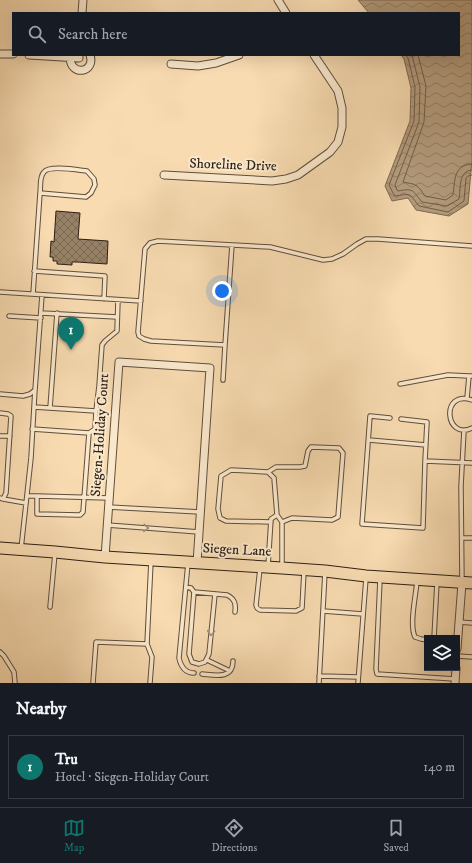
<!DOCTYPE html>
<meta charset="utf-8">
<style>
:root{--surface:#171b24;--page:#20242c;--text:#f1f3f6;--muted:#9ea1a6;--line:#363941;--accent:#0f766e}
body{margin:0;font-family:"IM FELL DW Pica",serif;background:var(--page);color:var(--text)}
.controls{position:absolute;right:12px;bottom:12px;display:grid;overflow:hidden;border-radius:0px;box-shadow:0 4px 16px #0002}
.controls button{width:36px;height:36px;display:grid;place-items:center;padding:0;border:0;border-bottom:1px solid var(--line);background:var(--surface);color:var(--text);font:20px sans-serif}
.you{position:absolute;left:222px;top:291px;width:14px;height:14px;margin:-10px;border:3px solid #fff;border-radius:50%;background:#1a73e8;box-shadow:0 0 0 6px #1a73e833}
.badge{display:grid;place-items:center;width:26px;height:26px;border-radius:50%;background:var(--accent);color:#fff;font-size:13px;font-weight:700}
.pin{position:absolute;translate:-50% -33px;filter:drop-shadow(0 1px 2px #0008)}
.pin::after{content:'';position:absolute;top:21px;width:14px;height:12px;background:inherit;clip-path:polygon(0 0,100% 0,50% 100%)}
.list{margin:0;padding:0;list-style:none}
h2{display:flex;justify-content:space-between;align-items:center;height:52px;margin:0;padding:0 16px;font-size:17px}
h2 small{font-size:13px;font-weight:400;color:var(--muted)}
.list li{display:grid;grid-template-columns:26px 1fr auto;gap:12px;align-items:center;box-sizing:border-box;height:64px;margin:0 8px 8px;padding:0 8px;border:1px solid var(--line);border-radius:0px}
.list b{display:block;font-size:15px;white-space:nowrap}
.list p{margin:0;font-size:13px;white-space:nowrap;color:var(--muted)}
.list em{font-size:13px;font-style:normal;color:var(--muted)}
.icon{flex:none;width:22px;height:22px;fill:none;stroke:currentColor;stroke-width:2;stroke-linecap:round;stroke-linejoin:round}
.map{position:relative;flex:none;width:472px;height:683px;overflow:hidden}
.search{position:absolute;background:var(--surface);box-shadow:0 4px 16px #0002;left:12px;right:12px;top:12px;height:44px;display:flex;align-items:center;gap:10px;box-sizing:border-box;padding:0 14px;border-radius:0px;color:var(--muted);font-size:15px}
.sheet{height:124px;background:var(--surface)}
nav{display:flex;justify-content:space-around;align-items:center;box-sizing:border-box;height:56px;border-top:1px solid var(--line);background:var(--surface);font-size:11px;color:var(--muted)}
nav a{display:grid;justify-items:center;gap:2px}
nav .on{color:var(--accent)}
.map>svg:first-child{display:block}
.water{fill:url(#water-waves);stroke:#7e6952}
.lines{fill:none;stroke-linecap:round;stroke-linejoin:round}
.shore{stroke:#705d48;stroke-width:1}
.building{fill:url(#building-cross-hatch);stroke:#2e1f14}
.lane-casing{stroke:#604e3b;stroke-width:5.5}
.street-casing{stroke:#604e3b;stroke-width:9}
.primary-casing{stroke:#2e1f14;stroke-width:13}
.lane{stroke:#fae8cc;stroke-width:3.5}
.street{stroke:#fae8cc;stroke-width:7}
.primary{stroke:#f8dbb1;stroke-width:11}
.oneway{stroke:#9e8e79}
.labels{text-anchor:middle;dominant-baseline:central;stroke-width:4;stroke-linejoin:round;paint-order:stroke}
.street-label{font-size:14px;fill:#2e1f14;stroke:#fae8cc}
</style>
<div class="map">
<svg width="472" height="683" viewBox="0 0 472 683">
<defs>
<pattern id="water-waves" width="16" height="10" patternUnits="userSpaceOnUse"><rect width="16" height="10" fill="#b39b7c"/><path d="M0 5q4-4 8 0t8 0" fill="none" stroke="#927e64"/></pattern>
<pattern id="building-cross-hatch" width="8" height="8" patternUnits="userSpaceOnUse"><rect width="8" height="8" fill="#978166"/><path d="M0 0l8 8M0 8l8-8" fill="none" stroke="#7c6953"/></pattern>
</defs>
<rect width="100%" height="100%" fill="#f8dbb1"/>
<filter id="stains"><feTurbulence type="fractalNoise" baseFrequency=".005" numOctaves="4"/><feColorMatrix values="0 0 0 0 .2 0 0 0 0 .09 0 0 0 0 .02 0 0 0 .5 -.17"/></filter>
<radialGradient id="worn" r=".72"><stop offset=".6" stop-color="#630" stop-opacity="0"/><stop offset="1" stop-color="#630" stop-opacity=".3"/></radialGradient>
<path class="water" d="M358 0H472V160L468 204 449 216 416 210 408 198 392 201 385 186 410 121 411 88 404 59 401 55H459V13H369Z"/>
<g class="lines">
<path class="shore" d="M406 55 408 58 415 87 414 121 389 185 394 195 396 196C413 193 409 194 419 206L448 212 464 201 466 178 468 176 472 175
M412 55 420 87 419 122 395 185 397 190 398 191C414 188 412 190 422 202L447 206 459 199C461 188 458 171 472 170
M418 55 426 86 424 122 403 182C406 183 410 183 413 184 419 186 422 192 425 196L446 200 453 195C455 181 453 165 472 164"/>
</g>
<path class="building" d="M56 211 80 213 78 239 108 241 107 264 77 262H72V265L57 264V261H53V257H50L51 241 54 242Z"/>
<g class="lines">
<defs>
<path id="lane" d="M232 245 225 345 151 341 144 339 139 336 138 332 145 249 150 243 158 241 270 247 323 260 332 259 343 254 357 244 366 239H378L472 246
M34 271 105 276 104 299
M0 292 141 301
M33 294 40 193C41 187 39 177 44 172 49 165 78 170 87 171L94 179 95 185 91 193 86 197 40 193
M41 313 117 317
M9 316 41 318
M223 380 225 345
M400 384 448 375 469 376
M0 394 23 396 30 394 35 390 42 295
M467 398 469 376H472
M472 400C440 389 445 441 472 428
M34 407 96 411 99 386 102 345 105 341 117 331 118 300
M50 408 57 313
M0 413 8 414 11 416 6 493 3 499 0 498
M390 418 370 416 362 524 423 528 425 461
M401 419 427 422 425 461 472 463
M89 433 95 429 96 411
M0 436H10
M369 440 426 445
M268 472 276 467H300L305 466 308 451 311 447 339 448 343 453 338 517 332 520 292 518 282 522
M27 496H37V514L78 515H80L83 512 89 433 32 429
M37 496 109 498
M3 499 26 503
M108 507 200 512
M271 522 226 521 220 518 218 509 221 476 231 470 268 472 274 478 277 515
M107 525 199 532
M462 538H472
M21 549 31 458 35 389
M188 563 179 658C181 667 185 673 194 673
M268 566 271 519 277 515 282 522V567
M260 568 256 605 257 608 260 610 296 611 302 608 304 571
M380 579 376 669 377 674 455 679
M417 581C416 595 409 625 415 637L421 639 427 640
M462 582 461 486 464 430
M186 587 191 588 194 592 227 595C235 599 236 604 235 612
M194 592 189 654 192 662 199 664 205 662 209 654 215 594
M50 607 55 553
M323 611 363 614
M459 622 472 623
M434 638 437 582
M0 652 4 656 14 672 15 683
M457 656 472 657
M207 660 230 671
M202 674C214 675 233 680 233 661
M319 676 358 677
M93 683 96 642 147 644
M150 683 152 657 147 644 151 561
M319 683 325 572
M358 683 366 578"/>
<path id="street" d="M278 0 286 13
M82 13 83 0
M0 54H13
M29 55 79 58V55
M70 57C70 77 96 73 90 55
M171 64 198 66 216 63 239 55
M164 175 272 181 286 179 298 175 330 152 338 142 342 127V108L338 91 314 55
M105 557 119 362 210 368 197 563
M457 649 462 583
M455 683 456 668"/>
<path id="primary" d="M0 548 55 552 105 557 282 568 325 571 366 576 472 583"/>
</defs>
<use href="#lane" class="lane-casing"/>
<use href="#street" class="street-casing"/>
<use href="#primary" class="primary-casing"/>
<use href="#lane" class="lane"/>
<use href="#street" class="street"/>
<use href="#primary" class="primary"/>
</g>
<defs><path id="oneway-chevron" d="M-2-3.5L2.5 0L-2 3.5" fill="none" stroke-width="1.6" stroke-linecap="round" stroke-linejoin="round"/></defs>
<g class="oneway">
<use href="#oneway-chevron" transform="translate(146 528) rotate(4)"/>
<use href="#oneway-chevron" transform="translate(211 633) rotate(95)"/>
</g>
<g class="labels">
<g class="street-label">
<text transform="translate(233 165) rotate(2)">Shoreline Drive</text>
<text transform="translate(100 435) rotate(-86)">Siegen-Holiday Court</text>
<text transform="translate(237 550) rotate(3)">Siegen Lane</text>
</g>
</g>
<rect width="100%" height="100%" filter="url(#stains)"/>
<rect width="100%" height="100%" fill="url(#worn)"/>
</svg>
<div class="controls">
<button><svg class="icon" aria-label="layers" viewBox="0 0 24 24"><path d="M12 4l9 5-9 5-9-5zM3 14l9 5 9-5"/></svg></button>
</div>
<div class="you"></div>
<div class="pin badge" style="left:71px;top:350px">1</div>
<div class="search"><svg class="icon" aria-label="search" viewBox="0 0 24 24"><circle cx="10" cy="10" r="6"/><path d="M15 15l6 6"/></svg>Search here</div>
</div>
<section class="sheet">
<h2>Nearby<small></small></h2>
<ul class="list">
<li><span class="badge">1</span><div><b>Tru</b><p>Hotel · Siegen-Holiday Court</p></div><em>140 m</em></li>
</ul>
</section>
<nav>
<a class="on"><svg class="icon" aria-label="map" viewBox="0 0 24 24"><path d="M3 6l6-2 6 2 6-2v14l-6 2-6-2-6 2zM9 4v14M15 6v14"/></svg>Map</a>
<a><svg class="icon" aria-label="directions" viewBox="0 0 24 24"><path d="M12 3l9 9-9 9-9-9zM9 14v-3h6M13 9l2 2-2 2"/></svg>Directions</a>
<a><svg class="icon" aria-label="saved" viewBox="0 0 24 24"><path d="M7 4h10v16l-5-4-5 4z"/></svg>Saved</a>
</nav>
